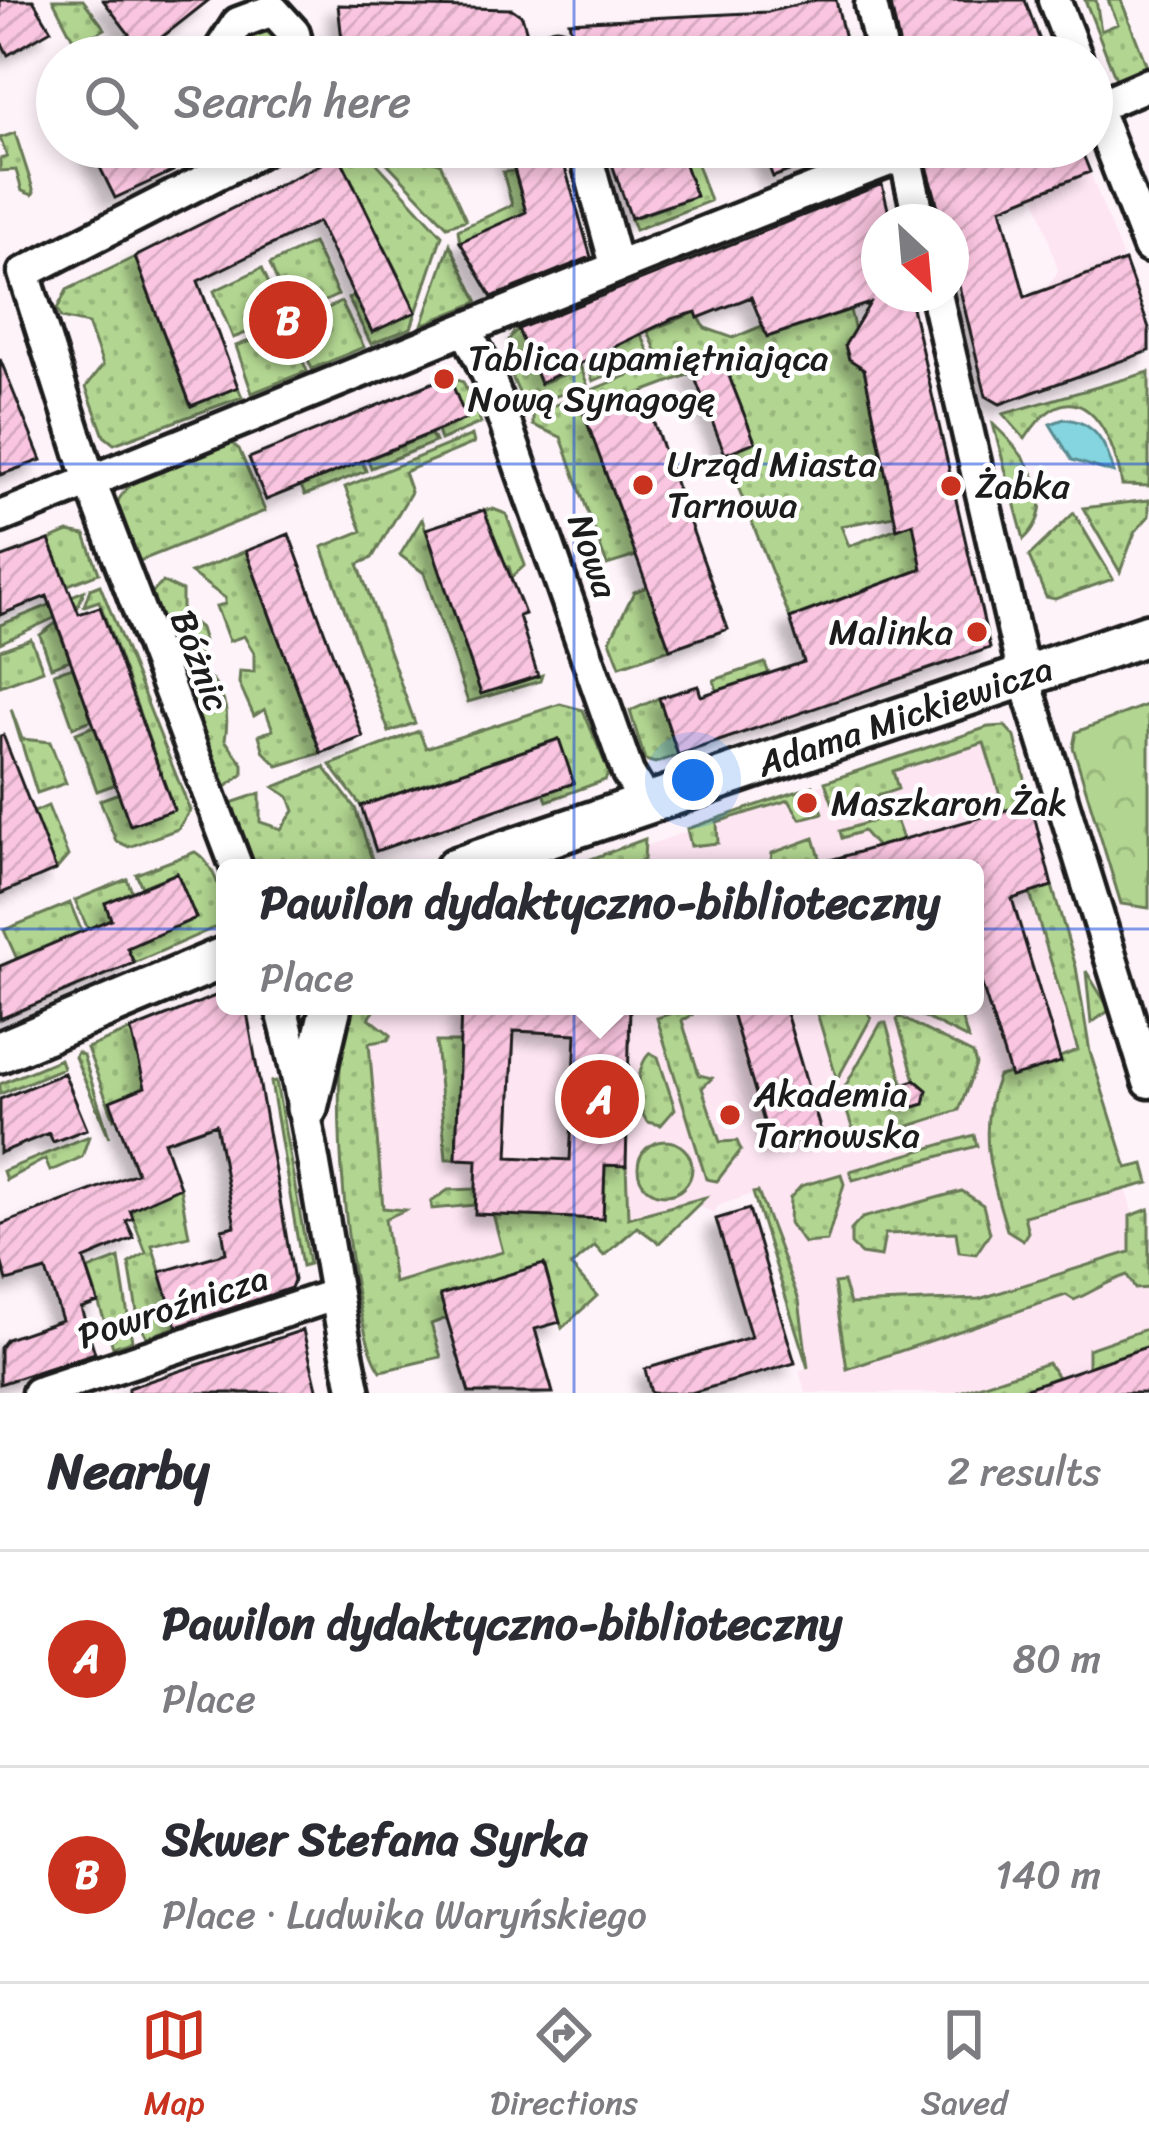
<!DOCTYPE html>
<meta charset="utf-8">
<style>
:root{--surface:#fff;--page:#f7f7f7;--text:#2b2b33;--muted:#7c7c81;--line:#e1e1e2;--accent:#c8321e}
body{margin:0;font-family:Sriracha,sans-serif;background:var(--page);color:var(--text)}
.compass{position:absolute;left:861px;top:204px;width:108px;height:108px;border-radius:50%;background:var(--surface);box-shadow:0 6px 18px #0003;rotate:154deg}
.you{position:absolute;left:693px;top:780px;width:42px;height:42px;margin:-30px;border:9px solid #fff;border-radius:50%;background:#1a73e8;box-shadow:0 0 0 18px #1a73e833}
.badge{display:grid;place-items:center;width:78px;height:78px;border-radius:50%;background:var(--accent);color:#fff;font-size:39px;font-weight:700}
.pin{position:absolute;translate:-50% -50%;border:6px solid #fff;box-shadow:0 3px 12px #0006}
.popup{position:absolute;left:216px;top:859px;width:768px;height:156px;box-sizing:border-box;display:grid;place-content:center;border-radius:18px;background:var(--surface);filter:drop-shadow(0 3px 9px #0005);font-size:39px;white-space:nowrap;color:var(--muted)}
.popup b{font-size:45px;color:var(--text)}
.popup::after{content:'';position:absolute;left:50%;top:100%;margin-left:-24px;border:24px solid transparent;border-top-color:var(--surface)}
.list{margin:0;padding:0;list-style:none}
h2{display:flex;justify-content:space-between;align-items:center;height:156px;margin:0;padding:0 48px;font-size:51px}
h2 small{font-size:39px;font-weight:400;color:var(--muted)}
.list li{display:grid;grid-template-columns:78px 1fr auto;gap:36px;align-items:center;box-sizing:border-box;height:216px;padding:0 48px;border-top:3px solid var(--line)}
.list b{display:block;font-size:45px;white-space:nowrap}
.list p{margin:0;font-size:39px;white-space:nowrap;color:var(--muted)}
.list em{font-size:39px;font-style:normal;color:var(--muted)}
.icon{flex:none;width:66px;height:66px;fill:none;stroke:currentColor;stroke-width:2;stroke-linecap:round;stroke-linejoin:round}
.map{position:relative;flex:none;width:1149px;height:1393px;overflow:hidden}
.search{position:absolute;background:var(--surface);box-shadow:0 6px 18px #0003;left:36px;right:36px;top:36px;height:132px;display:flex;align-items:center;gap:30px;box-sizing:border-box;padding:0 42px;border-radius:66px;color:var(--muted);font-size:45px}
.sheet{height:588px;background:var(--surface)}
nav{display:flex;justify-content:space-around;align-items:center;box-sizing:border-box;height:168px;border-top:3px solid var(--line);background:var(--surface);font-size:33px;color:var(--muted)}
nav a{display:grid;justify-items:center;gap:6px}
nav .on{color:var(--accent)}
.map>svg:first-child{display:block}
.built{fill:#fde5f2}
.grass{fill:url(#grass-dots);stroke:#677956;stroke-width:3}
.park{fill:url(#park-crowns);stroke:#677956;stroke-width:3}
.water{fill:#84d5df;stroke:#5a8b91;stroke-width:3}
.building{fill:url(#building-hatch);stroke:#1c1c1c;stroke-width:3;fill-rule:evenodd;filter:url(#shadow)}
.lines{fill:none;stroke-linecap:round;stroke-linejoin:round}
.minor-casing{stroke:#1c1c1c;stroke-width:39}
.tertiary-casing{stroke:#1c1c1c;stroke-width:48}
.minor{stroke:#fff;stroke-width:30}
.tertiary{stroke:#fff;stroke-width:39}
.grid{fill:none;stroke:#1d4ed8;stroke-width:3;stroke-opacity:0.55}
.poi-dot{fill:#c8321e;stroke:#fff;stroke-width:4.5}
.labels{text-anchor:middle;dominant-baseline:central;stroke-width:9;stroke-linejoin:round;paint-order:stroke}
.poi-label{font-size:36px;fill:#1c1c1c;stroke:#fff;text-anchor:start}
.street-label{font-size:36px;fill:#1c1c1c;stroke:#fff}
</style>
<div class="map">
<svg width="1149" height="1393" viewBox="0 0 1149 1393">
<defs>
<pattern id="grass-dots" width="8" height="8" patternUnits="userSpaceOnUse" patternTransform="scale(3)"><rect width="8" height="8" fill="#b2d691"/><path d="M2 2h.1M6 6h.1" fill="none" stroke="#98b77c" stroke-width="1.8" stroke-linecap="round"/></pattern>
<pattern id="park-crowns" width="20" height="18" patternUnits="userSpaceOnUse" patternTransform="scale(3)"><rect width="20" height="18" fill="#b2d691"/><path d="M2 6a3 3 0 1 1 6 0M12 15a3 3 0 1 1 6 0" fill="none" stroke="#98b77c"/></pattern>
<pattern id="building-hatch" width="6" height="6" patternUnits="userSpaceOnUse" patternTransform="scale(3)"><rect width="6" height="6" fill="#fac5e0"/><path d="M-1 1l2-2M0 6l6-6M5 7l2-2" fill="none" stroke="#d6a9c0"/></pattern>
<filter id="shadow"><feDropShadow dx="-10" dy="10" stdDeviation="6" flood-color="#0004"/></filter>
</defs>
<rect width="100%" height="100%" fill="#fef3f9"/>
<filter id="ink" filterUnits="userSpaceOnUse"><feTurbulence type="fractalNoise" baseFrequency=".00833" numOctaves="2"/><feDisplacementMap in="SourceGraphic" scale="24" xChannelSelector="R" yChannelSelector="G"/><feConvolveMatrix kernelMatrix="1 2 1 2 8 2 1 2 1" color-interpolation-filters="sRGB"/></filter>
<g filter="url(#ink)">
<path class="built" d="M1090 172 1149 328V351L1000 404 986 396 966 318 1042 295 1058 271 1035 194Z
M988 727 1149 1268V1393H806L799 1371 808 1367 752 1194 718 1206 714 1213 698 1206 384 1297 344 1039 371 1006H975V868H582Z"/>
<path class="grass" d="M53 0H83L105 29 76 45Z
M1085 0H1096L1101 31 1118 24 1108 0H1121L1149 72 1118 84Z
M247 45a14 14 0 1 1 28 0a14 14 0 1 1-28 0Z
M15 133 34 192 32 195 22 191 16 170 0 171V159L7 157 0 138Z
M355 147H362L442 235 411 328 371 344 348 298 354 296 372 332 416 311 339 155Z
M372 147 440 163 466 220 447 226Z
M693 153 710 201 635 230 631 219 695 196 682 156Z
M514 171 526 212 460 242 458 230 512 205 503 172Z
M313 243 338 295 299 313 289 311 270 264Z
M450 244 478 302 422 325Z
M135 257 191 406 238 387 242 397 114 444 104 436 86 387 103 365 88 324 61 318 57 309 67 290Z
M262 268 282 313 273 323 269 314 256 319 259 328 233 338 214 291Z
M341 302 364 347 312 369 306 355 318 350 314 340 302 344 297 331 302 320Z
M850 310 857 340 845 346 849 359 862 358 894 516 841 526 849 546 914 522 924 568 790 618 725 454 755 442 721 356 692 368 693 373 584 414 636 556 607 565 561 437 533 425V414L661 362 648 331 696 312 705 328 733 338 762 326 768 337Z
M281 329 291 333 307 371 252 393 236 346Z
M518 329 540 384 576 370 578 360 587 384 526 408C516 383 492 350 518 329Z
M641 334 651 357 593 381 584 358Z
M1149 372V486L1122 485C1113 427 1074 362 1025 439L1003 414Z
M449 377 463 382 481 423 440 440 437 431 465 419Z
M993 424C1023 452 1064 501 1024 539Z
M431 434 435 442 371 468 368 459Z
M472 435 474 443 404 472 411 492 372 558 358 564 415 723 389 732 322 547 362 531 345 487Z
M230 442 239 449 265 511 137 562 115 509C126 468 195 456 230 442Z
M362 461 366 471 305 495 301 486Z
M1149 500V516L1135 532 1120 572 1083 508Z
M493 509 506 514 525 565 512 577 509 567 503 569 484 510Z
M1074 513 1113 579 1055 599 1046 597 1029 556Z
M422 519 481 694 542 675 540 681 468 702 424 573 400 555Z
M68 532 85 535 99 573 68 585 49 540Z
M246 551 321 753 278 766 264 752 259 735 273 730 265 709 254 716 239 683 240 671 254 672V653L244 636 229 641 216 606 225 604V598L191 573Z
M163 582 182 591V614L200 628 204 642 197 660 178 669 149 596Z
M100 585 190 810 178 829 129 847 116 841 100 800 119 793 131 825 174 809 99 601 84 606 90 589Z
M647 587 670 649 620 666 610 640 634 592Z
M84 591 78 607 0 643V625Z
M56 623 70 660 51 667 40 635Z
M31 639 43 670 0 686V650Z
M765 663 769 674 717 691 714 680Z
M73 667 92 720 73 727 54 673Z
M192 679 212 680C227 700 229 716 225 740L243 764V774L222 790 182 683Z
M659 698 678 755 655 763 645 760 630 711Z
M560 704 583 710 609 773 605 780 547 801 544 793 574 783 558 739 361 806 330 765 419 731 426 748Z
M11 709 22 739 50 742 66 783 37 793Z
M94 726 116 784 97 791 76 733Z
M1005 726 1015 737 1029 796 1019 799 1046 887 1052 886 1076 967 1090 1052 1127 1168 1144 1164 1149 1183 1024 1216 1028 1232 1023 1240 1007 1230C990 1175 977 1129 998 1076L1060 1062V1057L1078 1050 984 743 893 771 898 789 835 810 825 782 988 727Z
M324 767 355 808 373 862 354 868H248L228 804 260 793V822L281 829 294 811 289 797 274 787Z
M813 786 823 813 800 819 789 800 717 822 718 843 691 846 687 829Z
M48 806 68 856 56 870 32 813Z
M885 817 896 820 903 839 877 847 863 831 842 838 840 831Z
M814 838 821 861 807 868H770L772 853Z
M645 839 644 860 621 868H567Z
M195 852C215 864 225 900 225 923L134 963 127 948 196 918 177 873 142 887 136 874Z
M127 879 132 892 105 903 111 919 88 929 75 900Z
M70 903 82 932 17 959 4 930Z
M1086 971 1110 1010 1091 1023Z
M351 1006H378L369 1018 391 1035 388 1040 369 1043 383 1208 405 1210 385 1219 394 1283 503 1252 493 1214 603 1219 605 1165 626 1166 628 1218 706 1197 659 1243 637 1227 604 1256 595 1246 571 1266 597 1296 562 1328 543 1264 440 1295 447 1318 431 1324 441 1357 381 1371C348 1328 324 1054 351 1006Z
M815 1006H865L871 1018 837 1080Z
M958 1006 968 1039 906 1008 908 1006Z
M687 1008 692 1015 682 1021 699 1075 712 1078 702 1088 720 1142 737 1141 741 1150 717 1181 706 1179 657 1018Z
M900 1017 973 1054 976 1065 959 1110 872 1138 852 1127 841 1094 881 1023H886L903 1084 900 1098 910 1108 924 1104 927 1090 915 1080 897 1020Z
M131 1030 145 1087 125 1114 114 1119 87 1048Z
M436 1042H460L456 1159H446Z
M77 1052 83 1055 109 1137 75 1057Z
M650 1053 658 1057 675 1109 661 1125 647 1122C636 1105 635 1067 650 1053Z
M60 1059 63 1068 0 1094V1084Z
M276 1081 309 1264 302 1266 271 1082Z
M974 1135 977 1146 853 1180 850 1171Z
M89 1136 82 1157 50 1171 45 1159 6 1180 3 1171Z
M638 1168a27 27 0 1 1 54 0a27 27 0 1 1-54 0Z
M841 1174 844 1184 827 1241 804 1243 789 1223 790 1198 801 1186Z
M180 1187 189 1236 152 1245 177 1327 147 1337 139 1324 129 1263 146 1253 130 1210Z
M476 1189V1205L432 1209 431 1202 448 1190Z
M962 1191 983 1205 990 1233 976 1254 959 1252 956 1232 885 1234 881 1257 861 1254 851 1244V1230L862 1218Z
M758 1192 799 1300 808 1368 753 1193Z
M1149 1209V1288L1135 1289 1127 1275C1106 1282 1094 1291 1074 1300L1066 1295 847 1369 834 1283 843 1282 850 1304 979 1299 1130 1252V1216Z
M119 1258 132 1341 113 1347 88 1270Z
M1149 1328V1346L1088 1367V1349Z
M1048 1363 1058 1377 1013 1393H957Z"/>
<path class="park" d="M1149 704V908L1121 904 1073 747 1076 732Z"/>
<path class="water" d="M1064 419C1096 421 1107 446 1114 473L1072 460 1050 424Z"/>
<path class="building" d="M0 0H33L51 30 8 55 0 40Z
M103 0H209L137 57H91L129 34Z
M816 0H836L849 57H579L569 22 768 12Z
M890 0H1025L1046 57H902Z
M338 5 512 9 522 16 534 57H486L485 52 344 57Z
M90 147H162L173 171 115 198Z
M508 147H559L591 257 492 297 460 242 526 212Z
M606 147H658L663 162 682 156 696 196 631 218Z
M761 147H847V149L773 177Z
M948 147H1080L1090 172 1001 208 1025 297 1125 261 1149 328V351L1000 404 986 396 951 253V219L942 222 926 162 950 152Z
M339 155 416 312 372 332 318 222 198 281 238 387 191 406 135 257Z
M882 184 891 222H879V294H909L990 648 678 755 659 698 698 686 701 696 804 662 790 618 922 569 913 523 897 529 864 369 849 359 845 345 870 303 767 337 751 297 698 318 696 312 672 319 540 383 518 329Z
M721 356 755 442 725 454 691 368Z
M0 359 41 460 0 475Z
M449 376 466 419 266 500 249 458Z
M643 393 728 629 670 649 584 414Z
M484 510 525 614 519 616 538 676 481 694 426 529Z
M289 534 363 737 321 753 246 551Z
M49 540 79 614 100 607 174 810 130 825 47 596 0 615V558Z
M3 735 56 870 0 894V736Z
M559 739 574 783 376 851 361 806Z
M1031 803 1052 886 1012 899 1061 1062 1011 1077 975 963V868H827V861Z
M177 873 196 918 127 948 134 963 0 1019V966L111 919 105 903Z
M225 992V1006H246L294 1280 291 1288 177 1327 160 1272 226 1253 222 1229 235 1226 216 1124 164 1142 180 1187 130 1210 133 1218 126 1221 134 1238 84 1259 98 1302 81 1308 95 1353 0 1384V1348L7 1339 62 1320 46 1270 7 1281 0 1257V1225L137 1173 110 1101 145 1087 131 1030Z
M461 1006H630L626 1166 605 1165 603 1219 475 1214 477 1160 456 1159ZM514 1031 576 1034 570 1160 508 1157Z
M730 1006H784L822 1135 772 1149Z
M64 1073 87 1129 53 1142 49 1133 0 1153V1099Z
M915 1080 927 1090 924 1104 910 1108 900 1098 903 1084Z
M749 1209 795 1363 691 1393H651L645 1369 751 1337 716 1219Z
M544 1264 560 1322 535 1329 553 1393H469L440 1295Z
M303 1330 318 1393H128V1388Z
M1149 1346V1393H1025L1024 1389Z"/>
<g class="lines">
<defs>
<path id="minor" d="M1054 0 1076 57
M871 5 883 57
M556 46 559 57
M216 57 238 23 273 10 294 33 299 57
M1092 99 1149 247
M1095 107 1149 84
M241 147 238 163 266 147
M584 147 616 265
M903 147 920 222
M24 273 90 481 237 868
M24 273 238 163
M936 294 1025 680 1149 1082
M467 331 489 377 628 773 647 805
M0 517C302 398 601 270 905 154
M281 1006C314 1134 327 1264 355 1393
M38 1393 334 1295"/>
<g id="tertiary">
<path id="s1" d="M456 868 1149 634"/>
<path d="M0 1052 225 957"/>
<path d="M307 1108 331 1006"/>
</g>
</defs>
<use href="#minor" class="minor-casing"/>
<use href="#tertiary" class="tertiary-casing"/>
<use href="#minor" class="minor"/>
<use href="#tertiary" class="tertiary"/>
</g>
</g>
<path class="grid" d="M574 0V57M574 147V1393M0 464H1149M0 929H1149"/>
<g class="poi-dot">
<circle cx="444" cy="379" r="12"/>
<circle cx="643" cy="485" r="12"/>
<circle cx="951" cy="486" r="12"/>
<circle cx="977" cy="632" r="12"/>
<circle cx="807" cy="803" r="12"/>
<circle cx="730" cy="1115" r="12"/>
</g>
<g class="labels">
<g class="poi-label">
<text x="468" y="358">Tablica upamiętniająca<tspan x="468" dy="41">Nową Synagogę</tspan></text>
<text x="667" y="464">Urząd Miasta<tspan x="667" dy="41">Tarnowa</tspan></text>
<text x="975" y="486">Żabka</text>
<text x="953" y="632" text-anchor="end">Malinka</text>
<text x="831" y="803">Maszkaron Żak</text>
<text x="754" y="1094">Akademia<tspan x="754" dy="41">Tarnowska</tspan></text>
</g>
<g class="street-label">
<text transform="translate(593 556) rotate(71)">Nowa</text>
<text transform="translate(200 661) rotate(69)">Bóżnic</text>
<text stroke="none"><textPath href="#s1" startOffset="474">Adama Mickiewicza</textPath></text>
<text transform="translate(173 1307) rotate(-18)">Powroźnicza</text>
</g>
</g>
</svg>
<svg class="compass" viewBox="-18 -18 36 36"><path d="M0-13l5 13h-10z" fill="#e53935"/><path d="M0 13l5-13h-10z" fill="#7c7c81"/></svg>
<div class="you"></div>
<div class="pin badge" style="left:600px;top:1099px">A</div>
<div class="popup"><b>Pawilon dydaktyczno-biblioteczny</b>Place</div>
<div class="pin badge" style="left:288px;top:320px">B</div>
<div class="search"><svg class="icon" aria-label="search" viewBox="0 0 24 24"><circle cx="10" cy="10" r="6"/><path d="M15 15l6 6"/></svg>Search here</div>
</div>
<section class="sheet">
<h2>Nearby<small>2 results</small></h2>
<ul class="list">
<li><span class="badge">A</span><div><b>Pawilon dydaktyczno-biblioteczny</b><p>Place</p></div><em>80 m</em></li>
<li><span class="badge">B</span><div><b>Skwer Stefana Syrka</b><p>Place · Ludwika Waryńskiego</p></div><em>140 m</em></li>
</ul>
</section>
<nav>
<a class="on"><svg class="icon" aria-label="map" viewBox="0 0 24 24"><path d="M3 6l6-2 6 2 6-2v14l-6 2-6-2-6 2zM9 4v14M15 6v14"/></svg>Map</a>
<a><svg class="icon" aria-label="directions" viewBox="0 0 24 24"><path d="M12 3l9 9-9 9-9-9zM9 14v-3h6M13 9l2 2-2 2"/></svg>Directions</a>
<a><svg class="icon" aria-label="saved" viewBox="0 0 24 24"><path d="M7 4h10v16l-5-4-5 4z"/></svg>Saved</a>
</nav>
